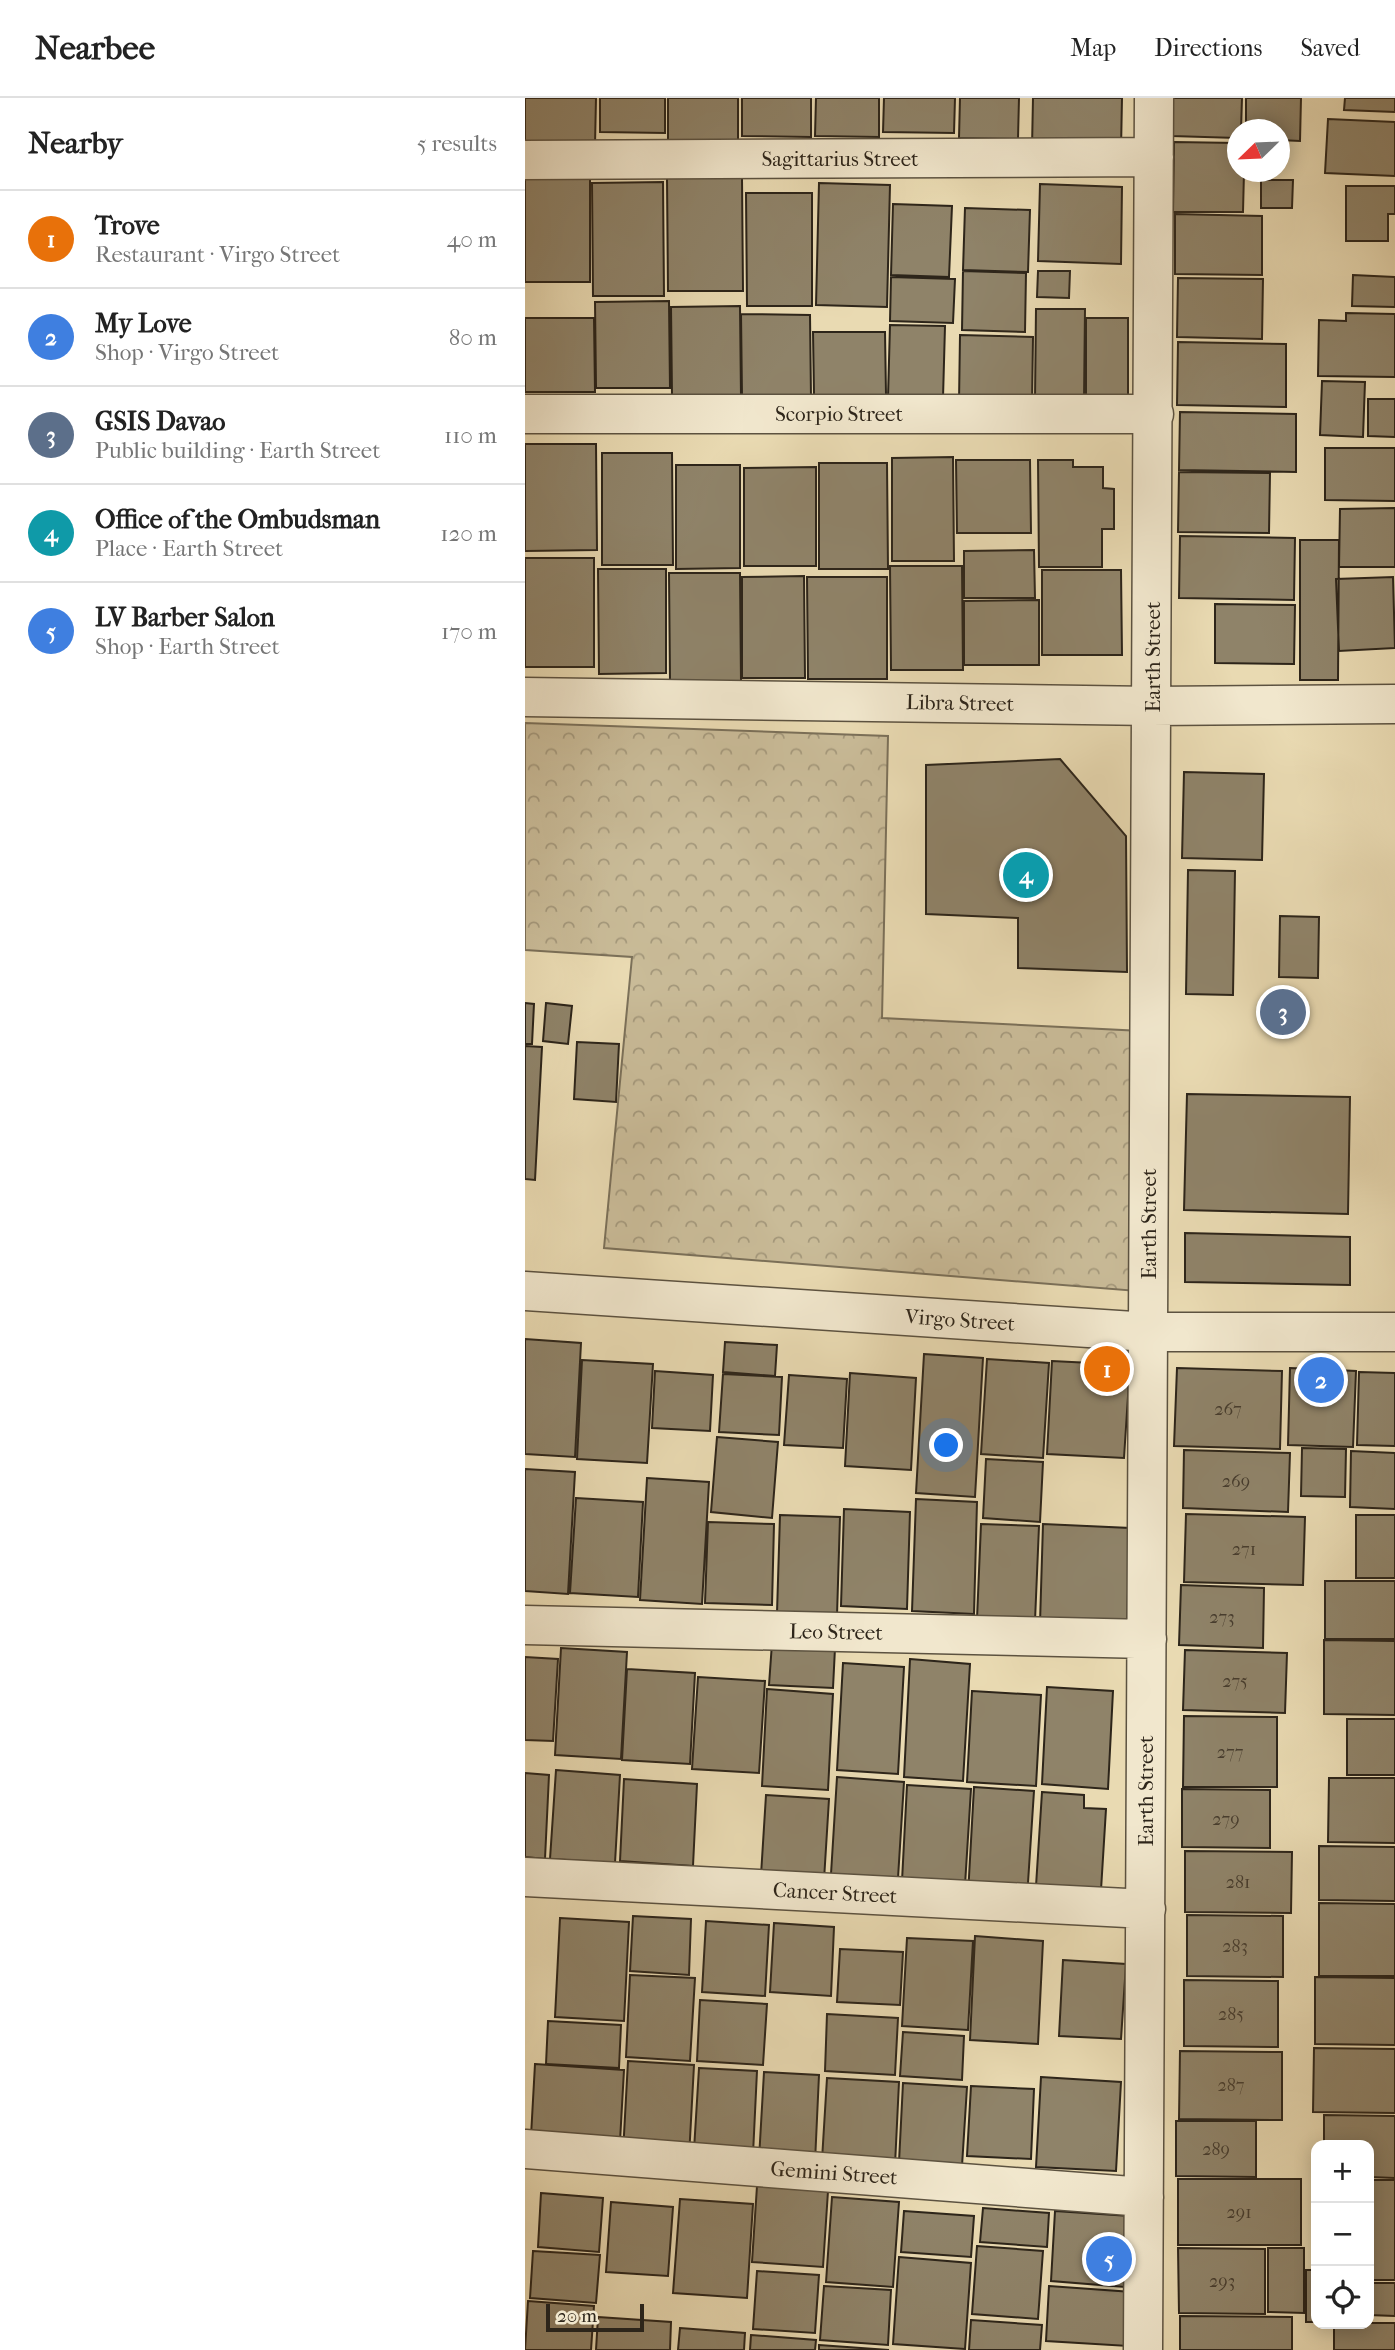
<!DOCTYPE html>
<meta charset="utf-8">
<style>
:root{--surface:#fff;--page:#f2f2f2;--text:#222;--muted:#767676;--line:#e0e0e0;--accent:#db2777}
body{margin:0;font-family:"IM FELL French Canon",serif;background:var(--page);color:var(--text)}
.controls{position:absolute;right:21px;bottom:21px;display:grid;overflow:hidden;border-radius:14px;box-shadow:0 4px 18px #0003}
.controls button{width:63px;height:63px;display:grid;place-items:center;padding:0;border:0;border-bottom:2px solid var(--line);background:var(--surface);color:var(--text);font:35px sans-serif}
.compass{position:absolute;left:702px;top:21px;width:63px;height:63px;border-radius:50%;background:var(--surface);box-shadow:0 4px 18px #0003;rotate:247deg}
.scale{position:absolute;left:21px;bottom:18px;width:98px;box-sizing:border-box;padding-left:7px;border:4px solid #2d251a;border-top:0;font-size:19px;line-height:24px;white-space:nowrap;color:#2d251a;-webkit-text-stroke:5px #f1e7cd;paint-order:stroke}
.you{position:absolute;left:422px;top:1348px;width:24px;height:24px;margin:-18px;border:5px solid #fff;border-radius:50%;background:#1a73e8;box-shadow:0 0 0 10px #1a73e833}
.badge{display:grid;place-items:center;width:46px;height:46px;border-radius:50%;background:var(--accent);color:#fff;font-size:23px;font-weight:700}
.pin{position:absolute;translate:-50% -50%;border:4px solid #fff;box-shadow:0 2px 7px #0006}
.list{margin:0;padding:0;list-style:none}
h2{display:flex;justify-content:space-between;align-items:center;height:91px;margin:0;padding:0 28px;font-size:30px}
h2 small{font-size:23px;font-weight:400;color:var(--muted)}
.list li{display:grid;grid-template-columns:46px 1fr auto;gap:21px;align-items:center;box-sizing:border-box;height:98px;padding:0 28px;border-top:2px solid var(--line)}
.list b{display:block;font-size:26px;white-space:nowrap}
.list p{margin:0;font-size:23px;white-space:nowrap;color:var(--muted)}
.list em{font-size:23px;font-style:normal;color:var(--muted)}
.icon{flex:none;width:38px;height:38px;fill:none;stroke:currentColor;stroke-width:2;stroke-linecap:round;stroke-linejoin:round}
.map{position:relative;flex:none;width:870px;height:2252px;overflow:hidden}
header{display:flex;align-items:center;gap:42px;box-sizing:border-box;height:98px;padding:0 35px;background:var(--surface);border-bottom:2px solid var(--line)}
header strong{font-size:33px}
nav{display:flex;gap:38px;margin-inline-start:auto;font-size:24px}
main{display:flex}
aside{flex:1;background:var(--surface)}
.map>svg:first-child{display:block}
.forest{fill:url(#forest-crowns);stroke:#7b7059;stroke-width:2}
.building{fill:#8f8369;stroke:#2d251a;stroke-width:2}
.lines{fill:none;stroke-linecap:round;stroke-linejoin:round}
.street-casing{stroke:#5c5240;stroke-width:41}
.street{stroke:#f1e7cd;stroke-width:38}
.labels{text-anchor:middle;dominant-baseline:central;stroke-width:6;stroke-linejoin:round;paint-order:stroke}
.number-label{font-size:18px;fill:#463c2e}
.street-label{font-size:21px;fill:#2d251a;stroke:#f1e7cd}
</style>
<header>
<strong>Nearbee</strong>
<nav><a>Map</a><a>Directions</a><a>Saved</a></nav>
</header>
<main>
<aside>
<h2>Nearby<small>5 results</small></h2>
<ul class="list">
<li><span class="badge" style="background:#e8710a">1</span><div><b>Trove</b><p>Restaurant · Virgo Street</p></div><em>40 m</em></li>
<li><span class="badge" style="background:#3f7fe0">2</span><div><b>My Love</b><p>Shop · Virgo Street</p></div><em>80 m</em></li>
<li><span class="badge" style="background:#5c6f8a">3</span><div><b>GSIS Davao</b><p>Public building · Earth Street</p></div><em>110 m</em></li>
<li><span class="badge" style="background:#0f9aa8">4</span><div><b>Office of the Ombudsman</b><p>Place · Earth Street</p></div><em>120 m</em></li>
<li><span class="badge" style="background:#3f7fe0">5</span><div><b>LV Barber Salon</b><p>Shop · Earth Street</p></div><em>170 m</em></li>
</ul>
</aside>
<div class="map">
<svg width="870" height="2252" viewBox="0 0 870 2252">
<defs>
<pattern id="forest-crowns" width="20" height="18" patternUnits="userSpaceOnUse" patternTransform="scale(1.75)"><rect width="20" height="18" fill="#c9bb98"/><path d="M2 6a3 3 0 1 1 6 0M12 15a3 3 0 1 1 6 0" fill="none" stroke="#a4987b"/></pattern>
</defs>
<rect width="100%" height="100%" fill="#e9dab2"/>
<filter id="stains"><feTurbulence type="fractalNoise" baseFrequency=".00286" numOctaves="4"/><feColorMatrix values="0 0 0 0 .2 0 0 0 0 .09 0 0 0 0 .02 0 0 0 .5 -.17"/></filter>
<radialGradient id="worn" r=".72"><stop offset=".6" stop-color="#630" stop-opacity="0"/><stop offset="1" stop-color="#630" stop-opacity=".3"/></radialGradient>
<path class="forest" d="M0 625 363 638 357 920 617 933 612 1193 79 1150 107 859 0 852Z"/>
<path class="building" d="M0 0H71L70 47 0 45Z
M75 0H140V35L75 34Z
M143 0H213V43L143 42Z
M217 0H286V39L217 38Z
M291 0H354V39L290 38Z
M359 0H430L429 35 358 34Z
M435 0H494L493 41 434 40Z
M508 0H597L596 52 507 50Z
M648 0H717L716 32H712V40L647 38Z
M721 0H776L775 43 754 42V32H721Z
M820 0H870V14L819 12Z
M803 21 870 24V78L800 75Z
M649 44 712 45V74H719L718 114H648Z
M142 80H217L218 193H143Z
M0 81H65V184H0Z
M736 82H768L767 110H736Z
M138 84 139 198H68L67 85Z
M294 85 365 87 362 209 291 207Z
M515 86 597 89 596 166 513 163Z
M821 88H870V116H863V143H821Z
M221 95H287V208H222Z
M368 106 427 108 424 179 366 177Z
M440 110 505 112 503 174 438 172Z
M650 116 737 118V177L650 176Z
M438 173 501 175 500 234 437 232Z
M513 173H545L544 200 512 199Z
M828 177 870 179V209L827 208Z
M366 179 430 181 428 225 365 223Z
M653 180 738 181 737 241 652 239Z
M144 203 145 290H71L70 204Z
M215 208 216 299H147L146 209Z
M511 211H560L559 303 510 302Z
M821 215 870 216V279L793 278 794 222 821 223Z
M216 216 285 217 286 300H217Z
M0 220H69L70 294H0Z
M561 220H603V308L561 307Z
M365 227 420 228 418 300 363 299Z
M288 234H360L361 297H289Z
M435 237 508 239 507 306 434 304Z
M653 244 761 246V309L652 307Z
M797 283 840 284 838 339 795 337Z
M843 301H870V339L843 338Z
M655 314 771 316V374L654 372Z
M0 346H71L72 452 0 453Z
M800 350H870V403L800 402Z
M77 355H147L148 467H77Z
M428 359 429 463H367V360Z
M431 362H505L506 435H432Z
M513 362H548V369H578V390L589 391V431H577V469H514Z
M294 365H362L363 471H294Z
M151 367H215V470L151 471Z
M291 369V468H219V370Z
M654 374 745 375 744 435 653 434Z
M870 410V469H814L815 411Z
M655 438 770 440 769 502 654 500Z
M775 442H814L813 582H775Z
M509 452 510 500H439V453Z
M0 460H69V569H0Z
M365 468H437L438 572H366Z
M73 471H141V575L74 576Z
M517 472H596L597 557H517Z
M144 475H215L216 584H145Z
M279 478 280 580H217V479Z
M282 479H362V581H283Z
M868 479 870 550 814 553 811 481Z
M514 502V567H439V503Z
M690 506 770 507 769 566 690 565Z
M535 661 601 738 602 874 493 870V820L401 816V667Z
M659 674 739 676 737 762 657 760Z
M663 772 710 773 708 897 661 896Z
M755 818 794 819 793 880 754 879Z
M0 905 9 906 7 946H0Z
M21 905 47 908 43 946 18 943Z
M52 944 94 946 91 1004 49 1001Z
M0 948 17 949 10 1082 0 1081Z
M662 996 825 999 823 1116 659 1112Z
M660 1135 825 1139V1187L660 1184Z
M0 1241 56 1245 50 1359 0 1356Z
M200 1244 252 1247 250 1278 198 1274Z
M399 1256 458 1260 450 1399 391 1395Z
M462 1261 524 1265 518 1360 456 1356Z
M57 1262 128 1266 122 1365 52 1361Z
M527 1263 605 1267 599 1360 522 1356Z
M652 1270 757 1273 755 1351 649 1348Z
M765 1270 831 1273 828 1349 763 1347Z
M130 1273 188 1277 185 1333 127 1330Z
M834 1274 870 1275V1348L832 1347Z
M325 1275 391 1280 386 1372 320 1368Z
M198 1276 257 1279 254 1337 194 1334Z
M264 1277 322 1281 318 1350 259 1347Z
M192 1339 253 1344 247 1420 186 1414Z
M777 1350 821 1351 820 1399 776 1398Z
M659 1352 765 1355 763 1414 658 1410Z
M826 1353 870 1355V1411L825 1409Z
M461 1361 518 1364 515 1424 458 1420Z
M0 1371 50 1374 43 1496 0 1493Z
M122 1380 184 1384 177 1506 115 1502Z
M51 1400 118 1404 113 1499 45 1495Z
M391 1401 452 1404 449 1516 387 1513Z
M319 1411 385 1414 382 1511 316 1508Z
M661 1416 780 1419 778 1487 659 1484Z
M255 1417 315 1419 312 1518 252 1515Z
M831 1417H870V1480H831Z
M183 1424 249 1426 247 1507 180 1505Z
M456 1426 514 1428 510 1523 452 1521Z
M518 1426 605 1430 602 1528 515 1525Z
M800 1483H870V1541H800Z
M656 1487 739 1490 738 1550 654 1547Z
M799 1542 870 1543V1617L799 1616Z
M247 1545 310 1550 308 1590 244 1587Z
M36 1550 102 1554 96 1661 30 1657Z
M660 1552 762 1555 760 1615 658 1612Z
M0 1559 33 1561 28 1643 0 1642Z
M385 1561 445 1566 438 1683 379 1679Z
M318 1565 379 1569 373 1676 312 1672Z
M102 1571 170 1575 165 1666 97 1662Z
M173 1579 240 1583 234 1675 167 1671Z
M522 1589 588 1593 583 1691 517 1686Z
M242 1591 308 1596 303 1692 237 1688Z
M447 1593 516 1597 511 1688 442 1684Z
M659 1618 752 1619V1689H658Z
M822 1621H870V1677H822Z
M31 1672 95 1677 90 1765 25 1761Z
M0 1675 24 1677 20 1761 0 1759Z
M312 1679 379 1684 373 1780 306 1776Z
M804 1680H870V1745L803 1744Z
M99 1681 172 1686 168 1768 95 1763Z
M382 1687 446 1691 440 1787 377 1783Z
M449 1689 509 1693 502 1800 443 1797Z
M657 1691 745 1692V1750L657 1749Z
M517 1694 559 1697V1710L581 1711 576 1792 511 1788Z
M241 1697 304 1701 299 1782 236 1777Z
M794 1748 870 1749V1803L794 1802Z
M660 1753 767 1754 766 1815 660 1814Z
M794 1805 870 1806V1878H794Z
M662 1817 758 1818V1879L662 1878Z
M108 1818 166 1821 164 1877 105 1873Z
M35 1820 104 1824 99 1923 30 1919Z
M181 1823 244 1827 240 1898 177 1894Z
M249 1825 309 1829 306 1898 245 1894Z
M450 1838 518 1843 513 1946 445 1942Z
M382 1840 448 1843 443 1932 377 1928Z
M315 1851 378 1854 375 1907 312 1904Z
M538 1862 601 1866 596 1941 534 1938Z
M105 1877 170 1880 165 1963 101 1959Z
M790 1879 870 1880V1947L790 1946Z
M659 1882 753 1883V1949L659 1948Z
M175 1902 242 1906 238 1967 172 1963Z
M302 1916 373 1920 370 1977 300 1973Z
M23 1923 96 1927 94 1970 21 1966Z
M378 1934 439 1938 437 1982 375 1978Z
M789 1950 870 1951V2015L788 2014Z
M655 1953 757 1954V2022L654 2021Z
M103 1963 169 1967 164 2059 98 2055Z
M10 1966 99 1972 95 2043 6 2038Z
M174 1970 232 1973 228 2056 169 2052Z
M239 1974 294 1977 290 2064 234 2061Z
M516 1979 596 1984 591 2073 511 2069Z
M302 1980 374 1984 370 2067 297 2062Z
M378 1985 442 1989 437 2068 374 2064Z
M446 1988 509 1991 506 2061 442 2058Z
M799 2017 870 2018V2080L844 2079V2047H799Z
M651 2023H731V2079L651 2078Z
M653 2081H776V2147H653Z
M844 2082H870V2182H844Z
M232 2088 303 2093 298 2169 227 2164Z
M16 2095 78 2100 74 2154 13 2149Z
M307 2099 374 2104 368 2189 301 2184Z
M155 2101 228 2106 222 2200 148 2195Z
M86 2104 148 2109 143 2178 81 2174Z
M458 2110 524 2115 522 2149 455 2144Z
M379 2113 449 2118 446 2159 376 2154Z
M530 2113 605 2118 600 2189 526 2183Z
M452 2148 518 2153 513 2221 447 2216Z
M653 2150 740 2151V2216L654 2215Z
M743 2150H779V2215L743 2214Z
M8 2153 75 2157 71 2205 5 2200Z
M374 2159 446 2165 440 2251 368 2246Z
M781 2172H791V2224H781Z
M232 2173 294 2177 290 2235 228 2231Z
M844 2185H870V2218L844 2217Z
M299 2188 366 2192 363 2247 295 2242Z
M524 2188 607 2194 603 2248 521 2243Z
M3 2203 69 2208 66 2252H0Z
M655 2218 767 2219V2252H655Z
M73 2219 146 2224 145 2252H71Z
M446 2222 517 2227 515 2252H444Z
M844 2225H870V2252H809V2226Z
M155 2230 220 2235 219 2252H153Z
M226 2237 291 2242 290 2252H225Z
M294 2247 364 2252H294Z"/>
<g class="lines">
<defs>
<path id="street" d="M0 62 629 59
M0 316H629
M0 599 627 608 870 606
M0 1193 624 1234H870
M0 1527 622 1541
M0 1779 621 1811
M0 2051 619 2099
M618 2252 629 0"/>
</defs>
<use href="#street" class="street-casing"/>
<use href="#street" class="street"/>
</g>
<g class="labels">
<g class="number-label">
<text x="703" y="1311">267</text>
<text x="711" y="1383">269</text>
<text x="719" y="1451">271</text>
<text x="697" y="1519">273</text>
<text x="710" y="1583">275</text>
<text x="705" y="1654">277</text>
<text x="701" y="1721">279</text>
<text x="713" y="1784">281</text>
<text x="710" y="1848">283</text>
<text x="706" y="1916">285</text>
<text x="706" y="1987">287</text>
<text x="691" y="2051">289</text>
<text x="714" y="2114">291</text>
<text x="697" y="2183">293</text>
</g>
<g class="street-label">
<text x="315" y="61">Sagittarius Street</text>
<text x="314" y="316">Scorpio Street</text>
<text transform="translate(628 559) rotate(-90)">Earth Street</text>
<text transform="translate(435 605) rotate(1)">Libra Street</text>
<text transform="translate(624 1126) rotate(-90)">Earth Street</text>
<text transform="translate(435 1222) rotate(4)">Virgo Street</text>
<text transform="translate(311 1534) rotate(1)">Leo Street</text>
<text transform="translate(621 1693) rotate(-90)">Earth Street</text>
<text transform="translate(310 1795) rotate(3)">Cancer Street</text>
<text transform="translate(309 2075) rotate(4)">Gemini Street</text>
</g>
</g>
<rect width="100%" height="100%" filter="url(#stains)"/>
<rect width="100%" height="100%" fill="url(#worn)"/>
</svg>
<div class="controls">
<button>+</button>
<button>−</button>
<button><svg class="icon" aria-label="locate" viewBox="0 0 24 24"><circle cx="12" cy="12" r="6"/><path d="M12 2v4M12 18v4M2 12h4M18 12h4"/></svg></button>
</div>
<svg class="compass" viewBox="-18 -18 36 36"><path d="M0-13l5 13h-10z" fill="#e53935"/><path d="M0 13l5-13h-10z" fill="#767676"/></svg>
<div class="scale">20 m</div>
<div class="you"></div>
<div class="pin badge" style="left:582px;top:1271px;background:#e8710a">1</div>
<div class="pin badge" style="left:796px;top:1282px;background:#3f7fe0">2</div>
<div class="pin badge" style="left:758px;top:914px;background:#5c6f8a">3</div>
<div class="pin badge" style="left:501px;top:777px;background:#0f9aa8">4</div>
<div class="pin badge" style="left:584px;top:2161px;background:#3f7fe0">5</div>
</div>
</main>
